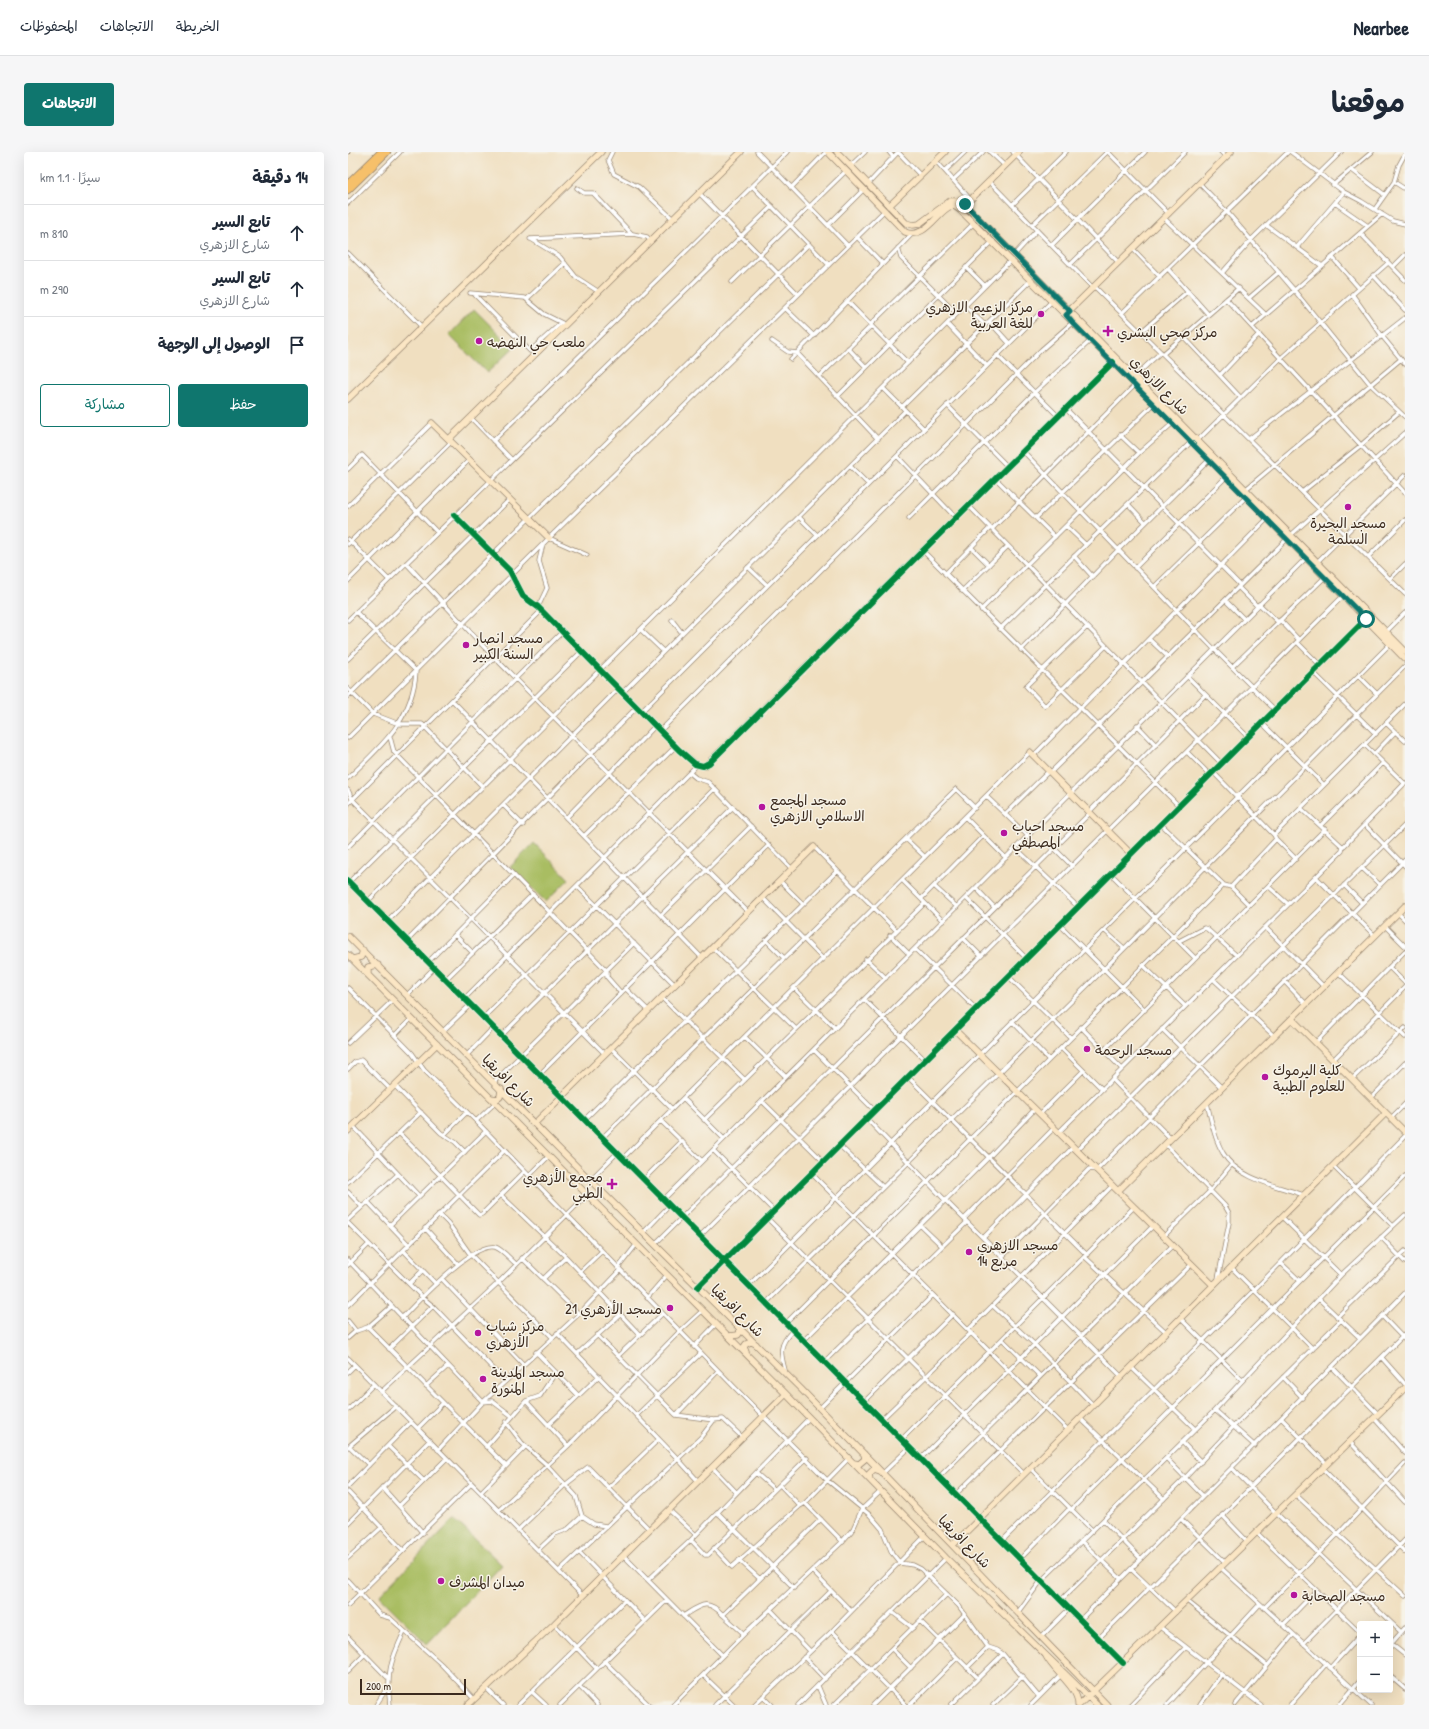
<!DOCTYPE html>
<html lang="ar">
<meta charset="utf-8">
<style>
:root{--surface:#fff;--page:#f6f6f7;--text:#1f2937;--muted:#747a83;--line:#e0e1e3;--accent:#0f766e}
body{margin:0;font-family:"Patrick Hand","Playpen Sans Arabic",sans-serif;background:var(--page);color:var(--text);direction:rtl}
.controls{position:absolute;right:12px;bottom:12px;display:grid;overflow:hidden;border-radius:4px;box-shadow:0 4px 16px #0002}
.controls button{width:36px;height:36px;display:grid;place-items:center;padding:0;border:0;border-bottom:1px solid var(--line);background:var(--surface);color:var(--text);font:20px sans-serif}
.scale{position:absolute;left:12px;bottom:10px;width:106px;box-sizing:border-box;padding-left:4px;border:2px solid #3b2a1e;border-top:0;font-size:11px;line-height:14px;white-space:nowrap;color:#3b2a1e;-webkit-text-stroke:3px #f7f3e8;paint-order:stroke}
.stop{position:absolute;width:12px;height:12px;margin:-9px;border:3px solid #0f766e;border-radius:50%;background:#fff}
.stop.end{background:#0f766e;border-color:#fff;box-shadow:0 1px 4px #0008}
.list{margin:0;padding:0;list-style:none}
h2{display:flex;justify-content:space-between;align-items:center;height:52px;margin:0;padding:0 16px;font-size:17px}
h2 small{font-size:13px;font-weight:400;color:var(--muted)}
.list li{display:grid;grid-template-columns:26px 1fr auto;gap:12px;align-items:center;box-sizing:border-box;height:56px;padding:0 16px;border-top:1px solid var(--line)}
.list b{display:block;font-size:15px;white-space:nowrap}
.list p{margin:0;font-size:13px;white-space:nowrap;color:var(--muted)}
.list em{font-size:13px;font-style:normal;color:var(--muted)}
.actions{display:flex;gap:8px;padding:12px 16px}
.actions a{flex:1;padding:9px 0;border:1px solid var(--accent);border-radius:4px;text-align:center;font-size:14px;color:var(--accent)}
.actions .main{background:var(--accent);color:#fff}
.icon{flex:none;width:22px;height:22px;fill:none;stroke:currentColor;stroke-width:2;stroke-linecap:round;stroke-linejoin:round}
.map{position:relative;flex:none;width:1057px;height:1553px;overflow:hidden;direction:ltr;border-radius:4px}
header{display:flex;align-items:center;gap:24px;box-sizing:border-box;height:56px;padding:0 20px;background:var(--surface);border-bottom:1px solid var(--line)}
header strong{font-size:19px}
nav{display:flex;gap:22px;margin-inline-start:auto;font-size:14px}
.intro{display:flex;align-items:center;justify-content:space-between;box-sizing:border-box;height:96px;padding:0 24px}
h1{margin:0;font-size:28px}
.button{padding:10px 18px;border-radius:4px;background:var(--accent);color:#fff;font-size:14px;font-weight:700}
main{display:flex;gap:24px;padding:0 24px}
aside{flex:1;background:var(--surface);border-radius:4px;box-shadow:0 4px 16px #0002}
.map>svg:first-child{display:block}
.park{fill:#a9bd62;stroke:#727440}
.lines{fill:none;stroke-linecap:round;stroke-linejoin:round}
.street-casing{stroke:#96846f;stroke-width:5}
.secondary-casing{stroke:#96846f;stroke-width:7}
.primary-casing{stroke:#96846f;stroke-width:8}
.street{stroke:#fff;stroke-width:3.5}
.secondary{stroke:#fbe6c4;stroke-width:5.5}
.primary{stroke:#f6c06b;stroke-width:6}
.rail-casing{stroke:#3b2a1e;stroke-width:2.5}
.rail{stroke:#f7f3e8;stroke-width:1;stroke-dasharray:3;stroke-linecap:butt}
.cycleway-casing{stroke:#f7f3e8;stroke-width:8}
.cycleway{stroke:#00873e;stroke-width:6}
.route{stroke:#0f766e;stroke-width:5}
.poi-dot{fill:#b5179e;stroke:#f7f3e8;stroke-width:1.5}
.labels{text-anchor:middle;dominant-baseline:central;stroke-width:3;stroke-linejoin:round;paint-order:stroke}
.poi-label{font-size:14px;fill:#3b2a1e;stroke:#f7f3e8;text-anchor:start}
.street-label{font-size:14px;fill:#3b2a1e;stroke:#f7f3e8}
</style>
<header>
<strong>Nearbee</strong>
<nav><a>الخريطة</a><a>الاتجاهات</a><a>المحفوظات</a></nav>
</header>
<div class="intro"><h1>موقعنا</h1><a class="button">الاتجاهات</a></div>
<main>
<div class="map">
<svg width="1057" height="1553" viewBox="0 0 1057 1553">
<rect width="100%" height="100%" fill="#f7f3e8"/>
<filter id="ink" filterUnits="userSpaceOnUse"><feTurbulence type="fractalNoise" baseFrequency=".025" numOctaves="2"/><feDisplacementMap in="SourceGraphic" scale="8" xChannelSelector="R" yChannelSelector="G"/><feConvolveMatrix kernelMatrix="1 2 1 2 8 2 1 2 1" color-interpolation-filters="sRGB"/></filter>
<filter id="wash" filterUnits="userSpaceOnUse"><feTurbulence type="fractalNoise" baseFrequency=".012" numOctaves="4" result="noise"/><feDisplacementMap in="SourceGraphic" scale="16" xChannelSelector="R" yChannelSelector="G"/><feGaussianBlur stdDeviation="0.9" result="paint"/><feColorMatrix in="noise" values="0 0 0 0 0 0 0 0 0 0 0 0 0 0 0 0 0 1.4 0 .05"/><feComposite in="paint" operator="in"/></filter>
<g filter="url(#wash)">
<rect width="100%" height="100%" fill="#f0dfc0"/>
<path class="park" d="M126 157 165 196 139 221 101 183Z
M186 691 221 727 198 750 162 715Z
M106 1367 154 1413 79 1492 31 1444Z"/>
</g>
<g filter="url(#ink)">
<g class="lines">
<defs>
<path id="street" d="M264 0 260 8 266 22 291 35 325 67
M409 0 500 94
M541 0 545 5
M550 0 573 24
M642 0 657 14
M665 0 770 110
M760 0 821 62
M873 0 878 5
M943 0 996 40 1013 49 1045 69 1057 72
M588 9 622 47
M502 14 517 0
M1004 18 1037 43
M597 19 617 0
M605 28 635 0
M641 29 744 135
M1046 30 1057 37
M520 32 550 0
M852 32 879 60 946 138 1022 232 1057 265
M985 33 1024 0
M405 35 481 113
M229 36 236 41H245L284 82
M443 36 478 0
M351 41 450 142
M0 51 52 0
M987 51 1020 74
M664 53 718 0
M1027 57 1046 30 1051 13 1057 2
M816 66 918 163
M480 73 516 37
M684 73 759 0
M918 73 974 114
M1012 81 1057 128
M509 85 535 112
M182 87 285 82 299 85 303 89
M183 87 212 105 228 125 251 140
M704 93 797 0
M949 95 996 40
M550 96 553 106 609 162
M785 97 812 125
M0 101 74 175
M667 102 689 78
M984 105 1011 136
M722 113 837 0
M618 115 637 134
M1045 115 1057 103
M820 117 860 162
M874 121 905 86 993 0
M1025 123 1057 158
M384 130 498 19
M746 134 1057 442
M122 141 177 146 196 162 214 171
M1004 142 1034 184 1057 212
M127 143 182 199 213 171
M901 146 931 120
M179 147 217 111
M878 147 1057 341
M499 149 560 211
M617 154 637 173
M437 156 466 184
M774 161 940 0
M641 169 661 191
M599 172 639 214
M522 173 626 71
M904 175 1034 62
M793 180 840 139
M835 184 893 246
M424 189 440 200 449 201 530 287
M500 196 518 215
M815 202 891 136
M649 203 709 263
M443 207 564 82
M872 223 911 182
M472 224 523 174
M786 225 813 200
M535 236 576 277
M490 244 645 89
M599 253 659 314
M554 255 683 128
M717 256 892 433
M123 266 163 307
M772 283 791 301
M901 287 1057 166
M850 288 933 206 1040 111
M145 289 439 0
M675 299 866 497 927 558
M549 304 607 365
M502 314 520 332
M0 317 14 303 89 380
M647 326 707 385
M898 337 1053 207
M954 340 1012 294 1051 260
M780 352 797 370
M620 353 873 611
M0 354 84 271
M106 363 162 419 175 444 190 455 199 436 191 409 195 392
M451 365 469 383
M561 366 687 240 743 188
M688 366 806 252
M718 374 738 393
M644 377 787 233
M943 383 1057 281
M201 386 239 403
M0 387 41 428
M0 392 103 290
M623 395 641 413
M574 398 831 654
M726 404 745 425
M1020 405 1057 368
M969 410 1057 323
M58 411 136 495 400 760
M400 415 419 433
M787 416 878 325
M597 422 642 376
M1042 427 1057 412
M0 429 121 308
M806 435 898 345
M890 435 909 454
M614 439 660 394
M877 448 896 467
M911 452 930 470
M633 458 791 301 825 271
M0 468 424 54
M324 468 334 481
M932 468 951 488
M739 475 678 534 697 554 758 494
M652 477 844 289
M293 478 315 499
M1038 480 1057 461
M801 487 820 505
M949 490 972 513
M673 498 770 398 861 308
M0 507 161 348
M884 515 977 425
M965 520 1028 582
M839 524 900 585
M1011 524 1029 542
M0 537 25 562 51 572H74L135 635
M274 541 557 259
M0 544 461 92
M104 548 354 806
M293 560 704 149
M914 571 976 633
M1038 571 1057 589
M789 573 808 593
M312 579 693 198 725 170
M42 585 46 600 259 819V825L273 841
M0 586 201 386 536 59
M1017 593 1057 632
M839 600 862 623
M1026 602 1047 580
M685 604 919 367
M865 620 926 683
M342 621 348 626 360 630 444 717
M702 621 939 387
M0 626C33 594 65 568 68 519L8 460
M0 638 4 647 257 902
M638 644 680 684
M0 652 193 459
M155 653 175 673
M953 656 995 695
M741 660 857 543
M657 662 701 619
M617 665 658 706
M218 666 307 574
M813 672 876 733
M973 673 1035 611
M1017 673 1057 714
M236 684 327 595
M558 687 577 705
M928 687 948 707
M0 695 214 480
M466 695 548 778
M668 696 730 755
M706 696 724 714
M1014 716 1032 733
M763 722 847 806
M968 725 1027 784
M554 728 595 769
M0 729 775 1511
M432 729 455 752
M1 730 233 500
M996 733 1014 751
M229 734 327 833
M586 734 609 755
M920 734 940 752
M883 735 901 753
M628 736 646 755
M415 746 475 807
M618 746 678 806
M573 747 635 684
M20 749 663 108
M1050 761 1057 768
M313 763 403 674
M39 769 270 537
M712 773 797 858
M1037 774 1057 794
M917 775 976 835
M756 778 776 796
M107 783 125 801
M542 783 561 802
M615 786 633 804
M418 788 436 806
M59 789 288 556
M831 789 856 776 859 777 888 803
M365 796 448 877
M567 797 628 857
M518 807 538 826
M80 810 166 723
M795 813 837 854
M1041 815 1057 831
M990 820 1057 885
M660 824 723 886
M865 827 926 884
M97 828 185 742
M936 829 958 852
M0 836 64 901 76 918 128 969 395 1244 479 1328 522 1363 534 1377 544 1401 552 1411 565 1413 573 1417 611 1454 640 1495 649 1498 655 1502 691 1545
M277 836 300 858
M446 836 487 876
M59 843 86 816
M314 846 397 928
M116 847 349 613
M516 847 577 908
M135 866 367 636
M664 869 701 908
M733 875 774 917
M814 877 874 936
M95 879 122 853
M47 883 63 867
M153 884 385 655
M397 885 438 925
M968 890 1057 799
M0 891 45 848
M263 896 324 957
M713 896 754 937
M466 898 526 958
M756 898 977 677
M119 903 145 876
M985 908 1057 835
M0 917 7 910 13 908 42 937
M191 923 421 693
M560 925 739 1103
M764 927 823 987
M1004 927 1057 876
M146 930 286 791
M47 934 93 981 107 990 117 1000
M335 946 376 987
M1023 946 1057 911
M414 949 475 1009
M859 951C863 967 866 986 875 1001 889 1027 930 1034 956 1043
M692 962 735 919
M518 966 597 1048 774 1225
M1043 966 1057 952
M236 968 489 719
M356 968 577 751
M128 969 147 951
M313 969 354 1009
M5 974 71 1044
M711 980 994 699 995 695 1057 631
M51 981 131 1063 134 1062 176 1020
M96 983 119 960
M254 986 608 637 627 656
M817 992 877 1054 881 1061V1071L870 1127
M491 993 535 1035
M365 998 426 1059
M729 998 1057 673
M274 1007 682 600
M985 1014 1045 1074
M463 1021 720 1278
M181 1024 201 1004
M242 1028 269 1001
M295 1028 334 989
M0 1030 73 960
M0 1040 14 1055
M153 1043 218 1105 292 1183
M315 1048 958 406
M20 1050 61 1093
M91 1062 100 1071 122 1102 204 1185
M934 1065 993 1123
M419 1066 676 1322
M616 1067 706 976
M0 1068 50 1022
M0 1071 74 1145 85 1154 157 1229
M42 1073 138 979
M572 1073 594 1094
M77 1076 110 1112
M296 1080 321 1054
M816 1084 862 1039 884 1012
M351 1085 995 444
M1033 1085 1057 1110
M635 1086 725 995
M307 1092 742 661
M56 1099 88 1132
M654 1105 741 1017 749 1018 1057 708
M737 1105 818 1180
M174 1106 231 1162
M0 1108 135 1250 144 1249 164 1264
M933 1111 952 1129
M0 1113 21 1092
M883 1115 965 1197
M270 1116 288 1093
M232 1120 254 1099
M94 1127 175 1212
M195 1127 218 1105
M61 1132 75 1118
M400 1134 1042 492
M299 1146 319 1123
M971 1147 1012 1186
M417 1152 756 817 1057 514
M0 1153 156 999
M645 1154 686 1192 745 1253
M1034 1164 1057 1188
M989 1165 1057 1099
M54 1166C70 1149 125 1090 147 1095 154 1097 162 1107 168 1112
M832 1166 894 1228
M0 1169 8 1179
M437 1172 876 733 883 735 928 687 926 683 1057 552
M20 1175 158 1314
M620 1178 765 1033
M209 1181 330 1307 350 1329
M249 1183 328 1263 366 1268
M0 1186 8 1179 20 1175 44 1154
M654 1187 692 1224
M455 1189 641 1005 687 957
M346 1195 368 1172
M41 1197 85 1154
M188 1200 230 1243
M229 1202 273 1162
M270 1204 314 1162
M0 1206 234 1443
M1034 1206 1057 1232
M476 1210 619 1070
M783 1215 847 1277
M0 1220 7 1213
M438 1222C433 1202 429 1195 444 1179
M935 1225 955 1246
M78 1234 100 1214
M33 1240 151 1130 239 1043
M178 1249 220 1294
M516 1250 605 1162
M472 1256 585 1143
M0 1258 26 1232
M867 1258 907 1294
M1030 1262 984 1215 1057 1141
M289 1263 353 1201
M328 1263 370 1219
M732 1266 816 1347
M1026 1266 1057 1301
M934 1267 979 1312
M533 1268 623 1181
M158 1270 174 1291 199 1313 228 1344 234 1364 246 1372 258 1374
M200 1273 251 1224
M70 1276 95 1251
M553 1288 786 1055
M834 1290 853 1310
M1002 1290 1057 1350
M1 1294 21 1313
M40 1294 76 1329
M0 1295 48 1254
M138 1295 178 1249 192 1244 208 1220
M90 1298 135 1250 231 1162 272 1119
M818 1306 855 1344
M572 1307 805 1074
M364 1315 388 1340
M682 1316 744 1378
M884 1316 928 1361 1053 1480
M974 1316 1057 1400
M408 1321 426 1337
M535 1321 561 1296
M591 1325 825 1093
M432 1333 452 1354 457 1351 495 1390
M0 1334 63 1270
M34 1335 75 1381
M261 1335 311 1287
M0 1340 55 1398
M133 1340 178 1294
M608 1342 844 1112
M947 1342 1057 1444
M457 1351 501 1306
M51 1354 99 1306
M151 1358 220 1294 331 1180 354 1159
M321 1358 347 1382
M723 1358 1057 1024
M369 1360 446 1436
M874 1363 899 1389
M833 1367 877 1410
M755 1368 793 1407
M0 1371 82 1288
M170 1378 217 1333 240 1315 301 1377
M908 1380 1012 1480
M343 1388 357 1403H360L459 1306
M654 1389 906 1138 1057 984
M733 1389 773 1427
M366 1396 384 1415 452 1354
M191 1397 207 1382 220 1377 234 1364
M231 1400 297 1469
M275 1403 374 1503
M0 1406 34 1375
M672 1407 722 1356
M391 1408 412 1427
M872 1415 1023 1553
M783 1417 828 1460
M211 1419 330 1307 353 1285 366 1268 375 1267 394 1285
M464 1419 503 1459
M0 1428 32 1463 42 1466 93 1512 126 1547
M300 1428 343 1388 461 1266
M713 1448 837 1326 885 1275 993 1168
M839 1449 919 1513
M0 1453 123 1332
M916 1456 990 1382 1057 1311
M423 1458 462 1499
M544 1460 565 1476
M670 1460 693 1429 867 1258 993 1123 1057 1063
M375 1463 396 1482
M335 1464C353 1453 359 1446 375 1463L473 1367
M732 1468 984 1215
M572 1469 630 1526
M206 1472 248 1516
M935 1473 968 1439
M812 1475 913 1553
M484 1479 558 1553
M694 1484 721 1457
M0 1485 39 1525
M751 1486 1057 1182
M955 1492 1057 1388
M1043 1492 1057 1503
M1042 1493 1057 1476
M544 1497 563 1516
M456 1505 477 1527
M256 1509 301 1553
M619 1516 640 1495
M982 1516 1012 1483
M0 1519 17 1502
M355 1523 386 1553
M1042 1524 1057 1537
M231 1534 249 1553
M470 1534 478 1553
M138 1536 155 1553
M184 1540 198 1553
M415 1544 424 1553
M28 1553 39 1536
M42 1553C38 1521 43 1508 56 1480
M170 1553 277 1448
M212 1553 319 1448
M325 1553 396 1482 493 1391 505 1377 514 1357 533 1339
M367 1553 483 1439
M406 1553 484 1479 577 1384
M450 1553 598 1406
M486 1553 599 1442
M525 1553 617 1462
M562 1553 609 1506
M603 1553 655 1502
M645 1553 675 1524
M683 1553 712 1524
M782 1553 838 1495
M819 1553 912 1452
M852 1553 873 1523
M887 1553 945 1483
M942 1553 978 1512
M991 1553 1012 1529"/>
<path id="secondary" d="M480 0 557 80C576 88 588 62 601 55L606 54 612 58 844 289 1057 507
M489 0 558 71 565 73 571 72 602 49H612L617 53 1057 499
M617 53 671 0
M541 54 597 0
M719 161 883 0
M0 247 253 0
M84 271 201 386
M101 287 393 0
M190 455 331 598 349 613 357 614 765 210
M682 600 783 702
M0 784 242 1028 453 1237 759 1553
M0 803 438 1242 598 1406 749 1553
M5 807 13 805 15 798
M20 822V815L30 813
M944 867 1057 980
M607 878 865 1133
M143 946 149 947 152 945 153 937
M187 971 466 695
M0 979 89 892
M770 1039 1057 754
M350 1135 1018 467
M381 1184 390 1183 392 1180 391 1175
M398 1200 396 1195 398 1192 403 1190 408 1192
M506 1311 511 1312 517 1307 516 1302
M522 1328 521 1322 526 1317 532 1319
M605 1393 1038 961
M698 1504C706 1520 731 1536 730 1553
M120 1553 206 1472 438 1242
M731 1553 1057 1236"/>
<path id="primary" d="M0 32 33 0
M0 38 39 0"/>
</defs>
<use href="#street" class="street-casing"/>
<use href="#secondary" class="secondary-casing"/>
<use href="#primary" class="primary-casing"/>
<use href="#street" class="street"/>
<use href="#secondary" class="secondary"/>
<use href="#primary" class="primary"/>
<defs>
<path id="rail" d="M0 1 1 0"/>
</defs>
<use href="#rail" class="rail-casing"/>
<use href="#rail" class="rail"/>
<defs>
<path id="cycleway" d="M106 363 162 419 175 444 190 455 331 598 347 612 355 614 361 611 765 210
M0 729 775 1511
M350 1135 1018 467"/>
</defs>
<use href="#cycleway" class="cycleway-casing"/>
<use href="#cycleway" class="cycleway"/>
</g>
</g>
<g class="lines" filter="url(#ink)">
<path class="route" d="M617 52 722 159 718 163 724 170 1018 467"/>
</g>
<g class="poi-dot">
<circle cx="693" cy="162" r="4"/>
<path d="M758 173h4v4h4v4h-4v4h-4v-4h-4v-4h4z"/>
<circle cx="131" cy="189" r="4"/>
<circle cx="1000" cy="355" r="4"/>
<circle cx="118" cy="493" r="4"/>
<circle cx="414" cy="655" r="4"/>
<circle cx="656" cy="681" r="4"/>
<circle cx="739" cy="897" r="4"/>
<circle cx="917" cy="925" r="4"/>
<path d="M262 1026h4v4h4v4h-4v4h-4v-4h-4v-4h4z"/>
<circle cx="621" cy="1100" r="4"/>
<circle cx="322" cy="1156" r="4"/>
<circle cx="130" cy="1181" r="4"/>
<circle cx="135" cy="1227" r="4"/>
<circle cx="93" cy="1429" r="4"/>
<circle cx="946" cy="1443" r="4"/>
</g>
<g class="labels">
<g class="poi-label">
<text x="685" y="154" text-anchor="end">مركز الزعيم الازهري<tspan x="685" dy="16">للغة العربية</tspan></text>
<text x="769" y="179">مركز صحي البشري</text>
<text x="139" y="189">ملعب حي النهضه</text>
<text x="1000" y="370" text-anchor="middle">مسجد البحيرة<tspan x="1000" dy="16">السلمة</tspan></text>
<text x="126" y="485">مسجد انصار<tspan x="126" dy="16">السنة الكبير</tspan></text>
<text x="422" y="647">مسجد المجمع<tspan x="422" dy="16">الاسلامي الازهري</tspan></text>
<text x="664" y="673">مسجد احباب<tspan x="664" dy="16">المصطفي</tspan></text>
<text x="747" y="897">مسجد الرحمة</text>
<text x="925" y="917">كلية اليرموك<tspan x="925" dy="16">للعلوم الطبية</tspan></text>
<text x="255" y="1024" text-anchor="end">مجمع الأزهري<tspan x="255" dy="16">الطبي</tspan></text>
<text x="629" y="1092">مسجد الازهري<tspan x="629" dy="16">مربع 14</tspan></text>
<text x="314" y="1156" text-anchor="end">مسجد الأزهري 21</text>
<text x="138" y="1173">مركز شباب<tspan x="138" dy="16">الأزهري</tspan></text>
<text x="143" y="1219">مسجد المدينة<tspan x="143" dy="16">المنورة</tspan></text>
<text x="101" y="1429">ميدان المشرف</text>
<text x="954" y="1443">مسجد الصحابة</text>
</g>
<g class="street-label">
<text transform="translate(812 233) rotate(45)">شارع الازهري</text>
<text transform="translate(161 928) rotate(45)">شارع افريقيا</text>
<text transform="translate(390 1158) rotate(45)">شارع افريقيا</text>
<text transform="translate(617 1389) rotate(46)">شارع افريقيا</text>
</g>
</g>
</svg>
<div class="controls">
<button>+</button>
<button>−</button>
</div>
<div class="scale">200 m</div>
<div class="stop" style="left:1018px;top:467px"></div>
<div class="stop end" style="left:617px;top:52px"></div>
</div>
<aside>
<h2>14 دقيقة<small>سيرًا · 1.1 km</small></h2>
<ul class="list">
<li><svg class="icon" aria-label="ahead" viewBox="0 0 24 24"><path d="M12 20V5M6 11l6-6 6 6"/></svg><div><b>تابع السير</b><p>شارع الازهري</p></div><em>810 m</em></li>
<li><svg class="icon" aria-label="ahead" viewBox="0 0 24 24"><path d="M12 20V5M6 11l6-6 6 6"/></svg><div><b>تابع السير</b><p>شارع الازهري</p></div><em>290 m</em></li>
<li><svg class="icon" aria-label="arrive" viewBox="0 0 24 24"><path d="M6 21V4h12l-3 4 3 4H6"/></svg><div><b>الوصول إلى الوجهة</b></div></li>
</ul>
<div class="actions"><a class="main">حفظ</a><a>مشاركة</a></div>
</aside>
</main>
